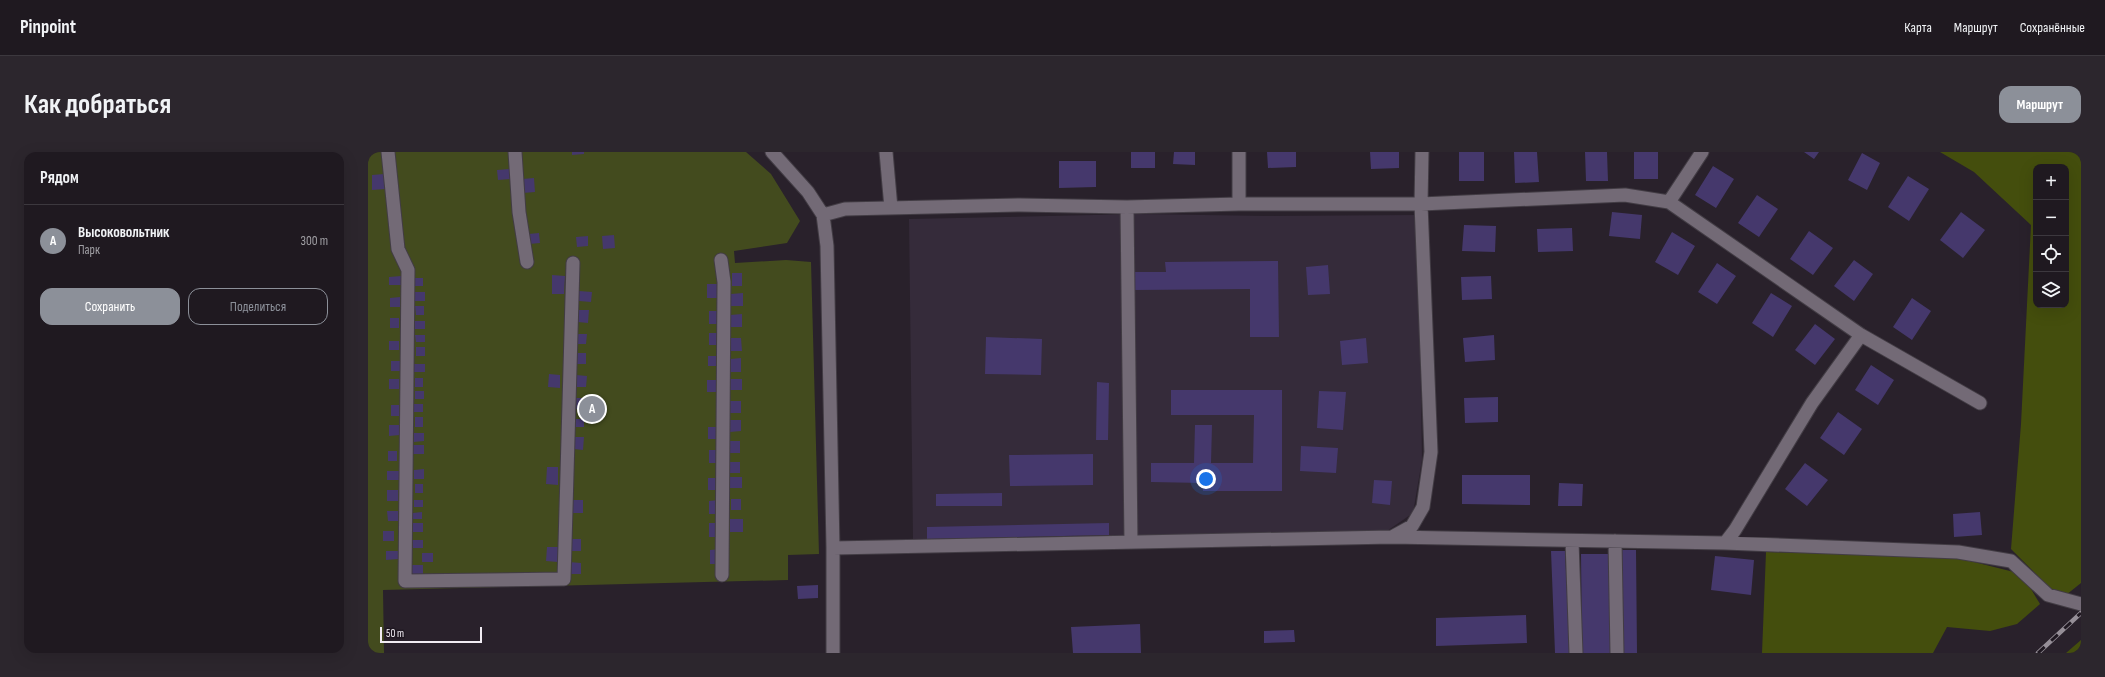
<!DOCTYPE html>
<html lang="ru">
<meta charset="utf-8">
<style>
:root{--surface:#1f1920;--page:#2c262d;--text:#f1f3f6;--muted:#a1a0a5;--line:#3c383e;--accent:#8c9099}
body{margin:0;font-family:"Sofia Sans Condensed",sans-serif;background:var(--page);color:var(--text)}
.controls{position:absolute;right:12px;top:12px;display:grid;overflow:hidden;border-radius:8px;box-shadow:0 4px 16px #0002}
.controls button{width:36px;height:36px;display:grid;place-items:center;padding:0;border:0;border-bottom:1px solid var(--line);background:var(--surface);color:var(--text);font:20px sans-serif}
.scale{position:absolute;left:12px;bottom:10px;width:102px;box-sizing:border-box;padding-left:4px;border:2px solid #f1ecf3;border-top:0;font-size:11px;line-height:14px;white-space:nowrap;color:#f1ecf3;-webkit-text-stroke:3px #1f1821;paint-order:stroke}
.you{position:absolute;left:838px;top:327px;width:14px;height:14px;margin:-10px;border:3px solid #fff;border-radius:50%;background:#1a73e8;box-shadow:0 0 0 6px #1a73e833}
.badge{display:grid;place-items:center;width:26px;height:26px;border-radius:50%;background:var(--accent);color:#fff;font-size:13px;font-weight:700}
.pin{position:absolute;translate:-50% -50%;border:2px solid #fff;box-shadow:0 1px 4px #0006}
.list{margin:0;padding:0;list-style:none}
h2{display:flex;justify-content:space-between;align-items:center;height:52px;margin:0;padding:0 16px;font-size:17px}
h2 small{font-size:13px;font-weight:400;color:var(--muted)}
.list li{display:grid;grid-template-columns:26px 1fr auto;gap:12px;align-items:center;box-sizing:border-box;height:72px;padding:0 16px;border-top:1px solid var(--line)}
.list b{display:block;font-size:15px;white-space:nowrap}
.list p{margin:0;font-size:13px;white-space:nowrap;color:var(--muted)}
.list em{font-size:13px;font-style:normal;color:var(--muted)}
.actions{display:flex;gap:8px;padding:12px 16px}
.actions a{flex:1;padding:9px 0;border:1px solid var(--accent);border-radius:12px;text-align:center;font-size:14px;color:var(--accent)}
.actions .main{background:var(--accent);color:#fff}
.icon{flex:none;width:22px;height:22px;fill:none;stroke:currentColor;stroke-width:2;stroke-linecap:round;stroke-linejoin:round}
.map{position:relative;flex:none;width:1713px;height:501px;overflow:hidden;border-radius:12px}
header{display:flex;align-items:center;gap:24px;box-sizing:border-box;height:56px;padding:0 20px;background:var(--surface);border-bottom:1px solid var(--line)}
header strong{font-size:19px}
nav{display:flex;gap:22px;margin-inline-start:auto;font-size:14px}
.intro{display:flex;align-items:center;justify-content:space-between;box-sizing:border-box;height:96px;padding:0 24px}
h1{margin:0;font-size:28px}
.button{padding:10px 18px;border-radius:12px;background:var(--accent);color:#fff;font-size:14px;font-weight:700}
main{display:flex;gap:24px;padding:0 24px}
aside{flex:1;background:var(--surface);border-radius:12px;box-shadow:0 4px 16px #0002}
.map>svg:first-child{display:block}
.industrial{fill:#352b3a}
.green{fill:#434b1e}
.forest{fill:#444e0d;fill-rule:evenodd}
.building{fill:#45386c}
.lines{fill:none;stroke-linecap:round;stroke-linejoin:round}
.minor-casing{stroke:#423c44;stroke-width:15}
.minor{stroke:#736a76;stroke-width:13}
.rail-casing{stroke:#958e97;stroke-width:4.5}
.rail{stroke:#1f1821;stroke-width:3;stroke-dasharray:9;stroke-linecap:butt}
</style>
<header>
<strong>Pinpoint</strong>
<nav><a>Карта</a><a>Маршрут</a><a>Сохранённые</a></nav>
</header>
<div class="intro"><h1>Как добраться</h1><a class="button">Маршрут</a></div>
<main>
<aside>
<h2>Рядом<small></small></h2>
<ul class="list">
<li><span class="badge">A</span><div><b>Высоковольтник</b><p>Парк</p></div><em>300 m</em></li>
</ul>
<div class="actions"><a class="main">Сохранить</a><a>Поделиться</a></div>
</aside>
<div class="map">
<svg width="1713" height="501" viewBox="0 0 1713 501">
<rect width="100%" height="100%" fill="#29212b"/>
<path class="industrial" d="M772 62 898 64 1050 63 1054 308 1045 361 1019 379 545 387 541 67Z"/>
<path class="green" d="M0 0H378L403 22 432 69 419 91 366 99 367 111 418 108 443 110 451 402 420 403V428L15 438 16 501H0Z"/>
<path class="forest" d="M1572 0H1713V431L1693 447 1643 397 1653 272 1663 73 1606 20ZM1668 15H1698V153H1668Z
M1398 400 1586 405 1654 422 1672 452 1649 472 1622 479 1579 475 1565 501H1394Z
M1713 488V501H1698Z"/>
<path class="building" d="M204 0H216V2L204 3Z
M763 0H787V16H763Z
M806 0H827V13L805 12Z
M899 0H928V15L900 16Z
M1002 0H1031V16L1003 17Z
M1091 0H1116V29H1091Z
M1146 0H1169L1171 30 1147 31Z
M1217 0H1239L1240 29H1218Z
M1266 0H1290V27H1266Z
M1436 0H1451L1446 7Z
M1494 1 1512 11 1499 38 1480 28Z
M691 9H728V35L691 36Z
M1345 14 1366 27 1348 56 1327 43Z
M141 17 142 27 130 28 129 18Z
M16 22 17 37 4 38V23Z
M1540 24 1561 37 1541 69 1520 55Z
M166 26 167 40 155 41 154 27Z
M1389 43 1410 57 1391 85 1370 71Z
M1244 60 1274 63 1272 87 1241 84Z
M1593 60 1617 78 1595 106 1572 88Z
M1096 73 1128 74 1127 100 1094 99Z
M1204 76 1205 99 1170 100 1169 77Z
M1441 79 1465 96 1445 123 1422 107Z
M1304 80 1327 94 1310 123 1287 110Z
M171 81 172 91 161 92 160 82Z
M246 83 247 96 235 97 234 84Z
M220 84V94L209 95 208 85Z
M1486 108 1505 122 1486 149 1466 134Z
M910 109 911 185H882V137L766 138V120H798L797 110Z
M1349 111 1368 124 1349 152 1330 140Z
M960 113 962 142 940 143 938 115Z
M364 121H374V134H364Z
M184 123 197 124 196 142H184Z
M33 124V133H21V125Z
M1123 124 1124 147 1094 148 1093 125Z
M46 126H55V134H46Z
M339 132H351V146H339Z
M211 139 224 140 223 150 211 149Z
M47 140H57V149H47Z
M375 141V154H363V142Z
M1403 141 1424 154 1405 185 1384 171Z
M32 145V155H22V146Z
M1544 146 1563 159 1544 188 1525 175Z
M47 154H56V163H48Z
M211 158H221L220 171 210 170Z
M341 159H352L353 172H341Z
M374 162V175H362V163Z
M22 166H31V176H22Z
M47 169H57V177H47Z
M1447 172 1467 187 1447 213 1427 198Z
M341 181H353V193H341Z
M209 182H219L218 192H209Z
M47 183H57V190H48Z
M1126 183 1127 208 1097 210 1095 186Z
M618 185 674 187 673 223 617 222Z
M362 186H373L374 199H362Z
M998 186 1000 211 974 213 972 189Z
M21 189H31V198H21Z
M48 195H57V204H48Z
M208 201H218V212H208Z
M340 204H352V214H340Z
M373 206V220H362V207Z
M23 209H32V219H23Z
M46 212H57V220H46Z
M1503 213 1526 228 1510 253 1487 238Z
M181 222 192 223V236L180 235Z
M208 223 219 224 218 235H208Z
M47 226H55V235H47Z
M21 227H31V237H21Z
M362 227H374V238H362Z
M339 228H352V240H339Z
M729 230 741 231 740 288H728Z
M803 238H914V339H835V331L783 330V311H826L827 273H844L843 311H885L886 263H803Z
M47 239H56V247H47Z
M951 239 978 240 975 278 949 276Z
M1130 245V270L1097 271 1096 246Z
M206 246H216V257H206Z
M362 249H373V261H362Z
M46 252H55V260H46Z
M23 253H31V264H23Z
M1470 260 1494 277 1476 303 1452 286Z
M47 265H55V275H47Z
M206 267H216V275H205Z
M362 268H373V279L362 280Z
M21 273H31L32 283 21 284Z
M340 275H350V287H340Z
M46 281H56V289L46 290Z
M206 285H216L215 298 206 297Z
M361 289H372V301H361Z
M45 293H56V302H45Z
M933 294 970 296 968 321 932 319Z
M341 298H350V311H341Z
M20 299H29V309H20Z
M725 302V333L642 334 641 303Z
M361 310H372V321H361Z
M1437 311 1460 328 1439 354 1417 337Z
M179 315H190V333L178 332Z
M56 317V327H46V318Z
M19 319H31V328H19Z
M1094 323H1162V353L1094 352Z
M361 325H374V336H362Z
M340 326H351V338H340Z
M1006 328 1024 329 1022 353 1004 351Z
M1191 331 1215 332 1214 354H1190Z
M47 332H55V341H47Z
M19 338H30V349H19Z
M634 341V354H568V342Z
M363 347H373V358H363Z
M46 348H55V355H46Z
M204 348H215V361H204Z
M351 348V362H341V349Z
M19 359H30V369H20Z
M54 360V367H45V361Z
M1612 360 1614 383 1586 385 1585 362Z
M362 367H375V380H362Z
M45 371H55V380H45Z
M341 371H350L351 385H341Z
M741 371V383L559 387V375Z
M15 379H26V389H15Z
M203 387H213V399H202Z
M44 388H55V396H45Z
M179 395H191L190 410 178 409Z
M352 397V412H342V398Z
M1252 398H1268L1269 501H1253Z
M18 399H30V407L18 408Z
M1183 399H1197L1202 501H1187Z
M54 401H65V410H54Z
M1213 402H1242L1244 501H1214Z
M1347 404 1386 408 1383 443 1343 438Z
M201 410 213 411V422H201Z
M44 413H55V424H44Z
M450 433V446L430 447 429 434Z
M1158 463 1159 491 1068 494V466Z
M772 472 773 501H705L703 475Z
M926 478 927 490 896 491V479Z"/>
<g class="lines">
<defs>
<path id="minor" d="M20 0 30 97 40 118 37 429 196 427 205 111
M147 0 151 60 159 110
M404 0 440 40 455 63 459 94 465 396V501
M518 0 523 56
M1301 50 1334 0
M871 52V0
M759 55 763 390
M455 63 477 57 652 53 759 55 871 52H1053L1257 43 1301 50 1493 183 1612 251
M353 108 356 130 354 423
M1024 385 1044 374 1055 355 1063 300 1053 52 1054 0
M1204 389 1208 501
M1247 389 1249 501
M1357 391 1367 378 1444 251 1493 183
M465 396 1024 385 1357 391 1590 400 1643 409 1680 443 1713 452"/>
</defs>
<use href="#minor" class="minor-casing"/>
<use href="#minor" class="minor"/>
<defs>
<path id="rail" d="M1670 501 1713 461"/>
</defs>
<use href="#rail" class="rail-casing"/>
<use href="#rail" class="rail"/>
</g>
</svg>
<div class="controls">
<button>+</button>
<button>−</button>
<button><svg class="icon" aria-label="locate" viewBox="0 0 24 24"><circle cx="12" cy="12" r="6"/><path d="M12 2v4M12 18v4M2 12h4M18 12h4"/></svg></button>
<button><svg class="icon" aria-label="layers" viewBox="0 0 24 24"><path d="M12 4l9 5-9 5-9-5zM3 14l9 5 9-5"/></svg></button>
</div>
<div class="scale">50 m</div>
<div class="you"></div>
<div class="pin badge" style="left:224px;top:257px">A</div>
</div>
</main>
